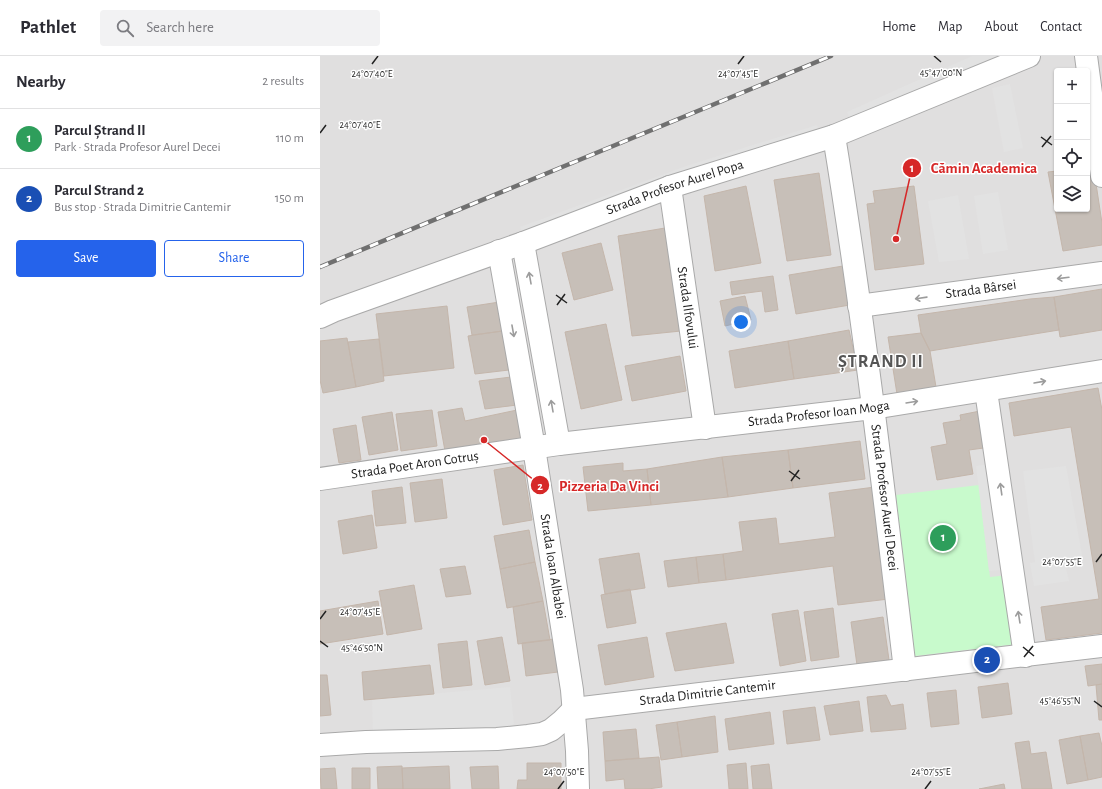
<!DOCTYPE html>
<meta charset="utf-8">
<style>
:root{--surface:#fff;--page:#f2f2f3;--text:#2b2b33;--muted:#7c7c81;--line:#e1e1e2;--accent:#2563eb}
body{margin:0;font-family:"Alegreya Sans",sans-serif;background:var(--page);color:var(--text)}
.controls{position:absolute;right:12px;top:12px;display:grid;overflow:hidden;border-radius:4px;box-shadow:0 1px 3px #0004}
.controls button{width:36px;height:36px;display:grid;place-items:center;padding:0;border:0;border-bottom:1px solid var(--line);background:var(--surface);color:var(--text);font:20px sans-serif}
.you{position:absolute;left:421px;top:266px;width:14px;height:14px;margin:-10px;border:3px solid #fff;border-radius:50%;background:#1a73e8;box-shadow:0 0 0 6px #1a73e833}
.badge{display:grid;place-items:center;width:26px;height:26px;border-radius:50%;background:var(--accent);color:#fff;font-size:13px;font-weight:700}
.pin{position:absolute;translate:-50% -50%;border:2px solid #fff;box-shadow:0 1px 4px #0006}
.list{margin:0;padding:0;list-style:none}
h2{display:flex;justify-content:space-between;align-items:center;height:52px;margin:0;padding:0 16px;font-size:17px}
h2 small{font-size:13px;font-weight:400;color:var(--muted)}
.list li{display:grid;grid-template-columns:26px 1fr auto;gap:12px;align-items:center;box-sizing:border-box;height:60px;padding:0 16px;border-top:1px solid var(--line)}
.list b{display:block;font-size:15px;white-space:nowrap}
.list p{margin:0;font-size:13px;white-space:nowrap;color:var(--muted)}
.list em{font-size:13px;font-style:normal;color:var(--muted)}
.actions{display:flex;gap:8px;padding:12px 16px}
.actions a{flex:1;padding:9px 0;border:1px solid var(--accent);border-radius:4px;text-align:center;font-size:14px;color:var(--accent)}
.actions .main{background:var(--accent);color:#fff}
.icon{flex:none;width:22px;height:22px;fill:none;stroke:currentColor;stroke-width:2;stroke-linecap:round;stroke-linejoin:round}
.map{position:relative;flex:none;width:782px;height:733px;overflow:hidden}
header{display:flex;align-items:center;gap:24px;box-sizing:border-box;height:56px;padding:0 20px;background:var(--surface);border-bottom:1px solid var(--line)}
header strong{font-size:19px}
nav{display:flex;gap:22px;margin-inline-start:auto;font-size:14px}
.search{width:280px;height:36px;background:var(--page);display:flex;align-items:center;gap:10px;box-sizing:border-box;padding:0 14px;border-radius:4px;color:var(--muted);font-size:15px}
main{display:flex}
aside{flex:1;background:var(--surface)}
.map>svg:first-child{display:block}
.residential{fill:#e0dfdf;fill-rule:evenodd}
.park{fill:#c8facc}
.parking{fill:#e2e2e2}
.building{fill:#c7bfb8;stroke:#c4b6ab}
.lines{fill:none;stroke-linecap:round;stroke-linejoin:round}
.minor-casing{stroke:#a9a9a9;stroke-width:24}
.minor{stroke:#fff;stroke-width:22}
.rail-casing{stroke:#707070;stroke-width:4.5}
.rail{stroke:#fff;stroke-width:3;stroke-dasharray:9;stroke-linecap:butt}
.oneway{stroke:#9c9c9c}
.ticks{fill:none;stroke:#222;stroke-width:1.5}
.labels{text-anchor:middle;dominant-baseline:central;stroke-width:3;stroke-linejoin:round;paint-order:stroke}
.street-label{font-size:14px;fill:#222;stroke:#fff}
.district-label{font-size:18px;font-weight:bold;letter-spacing:1px;fill:#555;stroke:#fff}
.ticks-label{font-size:10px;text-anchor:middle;fill:#222;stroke:#fff;stroke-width:3;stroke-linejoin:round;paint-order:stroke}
.leader{fill:none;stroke:#d62828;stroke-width:1.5}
.callout-dot{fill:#d62828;stroke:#fff;stroke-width:1.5}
.mark-label{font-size:12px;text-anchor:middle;font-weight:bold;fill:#fff}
.callout-label{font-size:15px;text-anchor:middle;font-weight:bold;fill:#d62828;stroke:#fff;stroke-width:3;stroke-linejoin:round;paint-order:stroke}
</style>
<header>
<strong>Pathlet</strong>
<div class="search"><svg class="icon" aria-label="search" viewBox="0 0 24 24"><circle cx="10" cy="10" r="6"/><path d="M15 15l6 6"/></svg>Search here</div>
<nav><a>Home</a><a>Map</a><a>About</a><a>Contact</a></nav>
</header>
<main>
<aside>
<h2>Nearby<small>2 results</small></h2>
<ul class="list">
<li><span class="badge" style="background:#2e9e5b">1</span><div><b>Parcul Ștrand II</b><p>Park · Strada Profesor Aurel Decei</p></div><em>110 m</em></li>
<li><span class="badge" style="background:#1a4fb4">2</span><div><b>Parcul Strand 2</b><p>Bus stop · Strada Dimitrie Cantemir</p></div><em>150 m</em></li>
</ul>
<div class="actions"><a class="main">Save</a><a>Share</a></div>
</aside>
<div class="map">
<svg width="782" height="733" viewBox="0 0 782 733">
<rect width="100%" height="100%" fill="#f2efe9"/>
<path class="residential" d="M0 0H782V733H0ZM737 15H767V153H737Z"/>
<path class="park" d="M659 429 670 521 688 519 697 588 595 600 576 439Z"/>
<path class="parking" d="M652 0H695L533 68 527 56Z
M690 28 703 92 684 96 672 32Z
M497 69 501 81 203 180 200 171 366 110Z
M678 136 688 194 663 198 654 140Z
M638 139 649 203 619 206 608 145Z
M677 407 693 513 669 515 656 410Z
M746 410 764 510 746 512 749 525 714 530 710 507 715 506 703 415Z
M190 631 194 668 170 677 53 680 52 643Z"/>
<path class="building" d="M773 108 782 167V189L743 195 728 116 737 115V153H767V109Z
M499 117 511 199 467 205 454 124Z
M426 130 441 207 395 215 384 140Z
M594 130 604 208 555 214 547 148 555 147 553 135Z
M345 172 361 275 312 280 298 180Z
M281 187 293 234 254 244 242 197Z
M523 210 530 249 476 258 469 219Z
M453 220 458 254 445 256 442 235 412 239 410 226Z
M782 233V274L740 281 734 241Z
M425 240 431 264 405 270 400 245Z
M734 241 739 274 610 295 601 277 598 259 710 243Z
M186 245 191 274 152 279 147 251Z
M127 250 134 312 64 320 56 258Z
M286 268 302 344 261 353 245 276Z
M529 274 538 314 474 323 468 285Z
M182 275 189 314 155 318 148 280Z
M601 277 610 295 616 331 577 338 568 281Z
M27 282 36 331 3 337 0 324V285Z
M59 283 64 325 36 331 28 286Z
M468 285 474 323 415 332 409 295Z
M360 300 366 335 312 345 305 310Z
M191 321 197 349 165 353 159 325Z
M778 332 782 354V577L726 584 721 551 779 543 751 371 694 380 689 347Z
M142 352 145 365 197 354 204 382 125 395 118 356Z
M112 354 117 390 81 395 76 358Z
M665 354 671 391 649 394 653 418 617 424 611 391 627 388 623 367 641 364 640 359Z
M72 356 78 394 49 399 42 361Z
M36 369 41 404 19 407 13 373Z
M540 385 545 423 473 432 468 394Z
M468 394 473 432 408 441 402 401Z
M402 401 408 441 331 449 327 413Z
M303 407V415L327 413 331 449 268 455 263 411Z
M203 409 212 464 183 469 174 414Z
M122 423 127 462 95 466 90 427Z
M82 431 86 467 56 470 52 435Z
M555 431 569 543 518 549 513 510 406 524 403 498 423 495 419 466 456 462 459 488 515 481 509 437Z
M52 459 57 492 23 498 18 465Z
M209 474 215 506 180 513 174 480Z
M319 497 325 532 285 538 279 503Z
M403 498 406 524 379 527 376 501Z
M376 501 379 527 348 531 344 505Z
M215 506 223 545 187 552 180 513Z
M145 510 151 538 126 541 120 513Z
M94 529 102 573 67 579 59 535Z
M310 533 316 567 287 572 281 539Z
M58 545 63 578 0 588V555Z
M223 545 230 584 198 588 193 551Z
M513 552 519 601 491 605 484 556Z
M478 554 486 605 460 610 452 558Z
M563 561 569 604 537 609 531 566Z
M406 567 414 607 355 615 346 577Z
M182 581 190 625 165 629 157 585Z
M327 581 334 621 285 629 278 589Z
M234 583 238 616 206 620 202 587Z
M147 585 152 629 123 632 118 588Z
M782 608V628L768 630 765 610Z
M110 609 114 638 44 644 42 616Z
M0 619H7L11 659 0 660Z
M688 627 692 658 662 662 658 631Z
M782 628V664H779L776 629Z
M636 634 639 668 611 671 607 637Z
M566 639 571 650 583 648 586 673 551 676 547 641Z
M539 645 543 675 510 679 504 650Z
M495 651 500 684 467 688 463 655Z
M450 656 454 688 409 694 405 663Z
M395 660 398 696 362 701 357 666Z
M357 666 362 701 341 704 336 669Z
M316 673 319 702 285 705 283 676Z
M779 677 782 690V721L768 724 760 680Z
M760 680 768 724 747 728 739 684Z
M709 685 711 698 726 696 732 733H702L695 687Z
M339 701 342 731 328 733H305L304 723 286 725 285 705Z
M207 707H241V733H197L198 724H207Z
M426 707 428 733H409L407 709Z
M449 708 452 733H433L431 710Z
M82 710 83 733H58L57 711Z
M129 710 130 733H83L82 712Z
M178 710 179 733H152L150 711Z
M15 712 17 733H1L0 713Z
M32 712H50V733H32Z
M684 728 685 733H659Z"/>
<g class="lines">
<defs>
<g id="minor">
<path d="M766 0 782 120"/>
<path id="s1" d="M514 80C543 257 564 436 585 614"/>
<path id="s2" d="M350 131 385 372"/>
<path d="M203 187 239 388"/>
<path id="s3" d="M179 195 214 392 252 634 257 695 258 733"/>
<path id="s4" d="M539 250 782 217"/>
<path id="s5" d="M0 261 13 255 203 187 350 131 514 80 709 0"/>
<path d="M666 335 705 600"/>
<path id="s6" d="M0 423 239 388 553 352 782 315"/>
<path id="s7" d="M0 689 46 686 177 683 208 680 222 678 231 674 242 665 254 653 782 590"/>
</g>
</defs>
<use href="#minor" class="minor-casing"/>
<use href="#minor" class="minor"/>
<defs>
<path id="rail" d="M0 211 511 0"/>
</defs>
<use href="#rail" class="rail-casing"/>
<use href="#rail" class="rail"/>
</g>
<defs><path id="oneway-shaft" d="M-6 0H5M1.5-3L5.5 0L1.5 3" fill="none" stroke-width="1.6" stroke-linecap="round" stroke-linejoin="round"/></defs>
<g class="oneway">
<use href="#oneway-shaft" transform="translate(210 222) rotate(-100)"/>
<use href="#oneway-shaft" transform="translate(743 222) rotate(173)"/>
<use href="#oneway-shaft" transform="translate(601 242) rotate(172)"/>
<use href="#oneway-shaft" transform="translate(193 275) rotate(80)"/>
<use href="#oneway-shaft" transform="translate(720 326) rotate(-10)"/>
<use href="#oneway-shaft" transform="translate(592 346) rotate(-9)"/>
<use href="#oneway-shaft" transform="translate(232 350) rotate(-100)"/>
<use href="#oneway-shaft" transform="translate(681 433) rotate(-98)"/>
<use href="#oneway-shaft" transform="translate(699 561) rotate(-99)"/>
</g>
<path class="ticks" d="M614 0 621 6M52 8 58 0M418 8 424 0M0 77 6 69M721 81 732 89M722 91 731 80M236 239 247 247M237 249 245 238M469 415 480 423M471 425 479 414M776 506 782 498M0 563 6 555M0 585 8 591M703 591 714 600M704 601 713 590M774 645 782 651M238 733 244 725M605 733 611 725"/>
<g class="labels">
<g class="street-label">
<text stroke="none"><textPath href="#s5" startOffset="378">Strada Profesor Aurel Popa</textPath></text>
<text stroke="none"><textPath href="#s4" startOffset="123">Strada Bârsei</textPath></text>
<text stroke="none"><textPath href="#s2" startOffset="122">Strada Ilfovului</textPath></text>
<text stroke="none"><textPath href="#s6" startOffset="503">Strada Profesor Ioan Moga</textPath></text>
<text stroke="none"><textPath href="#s6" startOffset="96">Strada Poet Aron Cotruș</textPath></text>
<text stroke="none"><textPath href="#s1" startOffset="365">Strada Profesor Aurel Decei</textPath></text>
<text stroke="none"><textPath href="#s3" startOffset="320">Strada Ioan Albabei</textPath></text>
<text stroke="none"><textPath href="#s7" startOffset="398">Strada Dimitrie Cantemir</textPath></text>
</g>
<g class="district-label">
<text x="561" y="306">ȘTRAND II</text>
</g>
</g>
<g class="ticks-label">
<text x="621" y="20">45°47'00"N</text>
<text x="52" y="21">24°07'40"E</text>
<text x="418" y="21">24°07'45"E</text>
<text x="40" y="72">24°07'40"E</text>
<text x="742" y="509">24°07'55"E</text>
<text x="40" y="559">24°07'45"E</text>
<text x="42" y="595">45°46'50"N</text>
<text x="740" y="648">45°46'55"N</text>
<text x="244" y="719">24°07'50"E</text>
<text x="611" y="719">24°07'55"E</text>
</g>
<path class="leader" d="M576 183L592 112M164 384L220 429"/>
<g class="callout-dot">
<circle cx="576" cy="183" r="4"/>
<circle cx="164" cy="384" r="4"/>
<circle cx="592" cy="112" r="10"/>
<circle cx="220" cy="429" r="10"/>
</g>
<g class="mark-label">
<text x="592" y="116">1</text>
<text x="220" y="434">2</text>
</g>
<g class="callout-label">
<text x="664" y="117">Cămin Academica</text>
<text x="289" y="435">Pizzeria Da Vinci</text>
</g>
</svg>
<div class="controls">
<button>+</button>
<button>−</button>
<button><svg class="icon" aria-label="locate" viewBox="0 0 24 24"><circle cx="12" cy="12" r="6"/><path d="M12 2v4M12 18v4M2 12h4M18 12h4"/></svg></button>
<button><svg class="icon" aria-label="layers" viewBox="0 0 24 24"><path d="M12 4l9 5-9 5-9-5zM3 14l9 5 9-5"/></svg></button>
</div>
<div class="you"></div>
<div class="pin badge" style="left:623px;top:482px;background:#2e9e5b">1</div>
<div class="pin badge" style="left:667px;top:604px;background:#1a4fb4">2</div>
</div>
</main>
